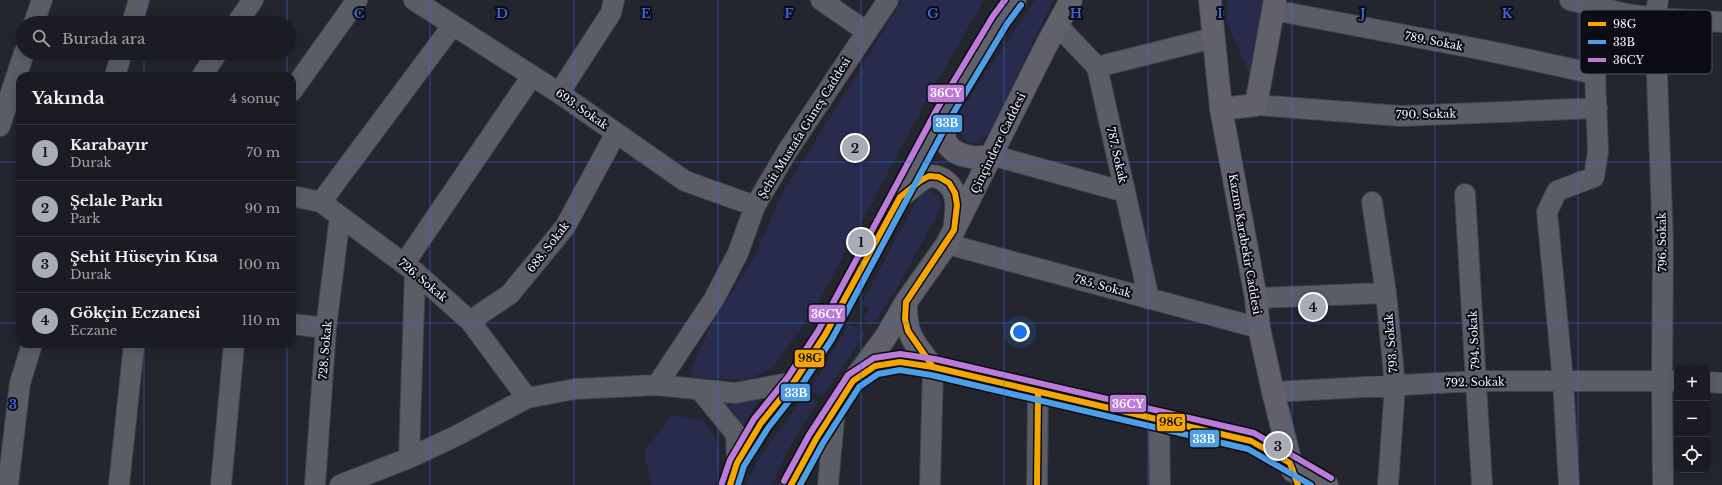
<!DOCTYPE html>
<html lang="tr">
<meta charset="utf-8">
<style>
:root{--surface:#1b1c23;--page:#282930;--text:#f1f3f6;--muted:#a0a1a6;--line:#393a41;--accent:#a9abb6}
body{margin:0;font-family:"Libre Baskerville",serif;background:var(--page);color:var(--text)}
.controls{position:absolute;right:12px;bottom:12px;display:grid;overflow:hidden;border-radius:8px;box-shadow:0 2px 10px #0003}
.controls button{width:36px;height:36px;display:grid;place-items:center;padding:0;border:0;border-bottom:1px solid var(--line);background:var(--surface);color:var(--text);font:20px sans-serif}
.you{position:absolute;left:1020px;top:332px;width:14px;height:14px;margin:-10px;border:3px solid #fff;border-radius:50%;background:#1a73e8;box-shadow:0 0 0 6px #1a73e833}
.badge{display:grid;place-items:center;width:26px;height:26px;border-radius:50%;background:var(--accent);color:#111;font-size:13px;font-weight:700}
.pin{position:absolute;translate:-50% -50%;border:2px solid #fff;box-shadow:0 1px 4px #0006}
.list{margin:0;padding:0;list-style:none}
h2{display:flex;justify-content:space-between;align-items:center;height:52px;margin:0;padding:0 16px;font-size:17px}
h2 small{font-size:13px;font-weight:400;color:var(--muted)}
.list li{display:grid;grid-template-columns:26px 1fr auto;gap:12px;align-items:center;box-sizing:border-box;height:56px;padding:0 16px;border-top:1px solid var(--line)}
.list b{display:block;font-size:15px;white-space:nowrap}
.list p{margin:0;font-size:13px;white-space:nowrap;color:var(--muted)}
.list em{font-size:13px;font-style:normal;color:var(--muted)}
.icon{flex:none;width:22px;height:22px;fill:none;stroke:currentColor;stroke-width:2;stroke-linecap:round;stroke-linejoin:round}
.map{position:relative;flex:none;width:1722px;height:485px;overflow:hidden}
.search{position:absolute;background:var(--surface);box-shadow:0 2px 10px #0003;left:16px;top:16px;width:280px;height:44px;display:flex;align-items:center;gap:10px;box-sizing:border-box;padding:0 14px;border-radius:22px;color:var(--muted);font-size:15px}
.panel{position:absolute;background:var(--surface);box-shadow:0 2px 10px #0003;left:16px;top:72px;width:280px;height:276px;border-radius:12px}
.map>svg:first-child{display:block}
.green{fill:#292b4c}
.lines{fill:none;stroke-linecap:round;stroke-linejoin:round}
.street-casing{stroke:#41434b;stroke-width:22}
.secondary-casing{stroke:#41434b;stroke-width:24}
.street{stroke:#5b5d66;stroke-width:20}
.secondary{stroke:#60616a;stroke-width:22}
.bus-1-casing{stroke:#0b0c14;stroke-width:9}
.bus-2-casing{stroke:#0b0c14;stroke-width:9}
.bus-3-casing{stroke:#0b0c14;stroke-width:9}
.bus-1{stroke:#f7a600;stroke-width:6}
.bus-2{stroke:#4d9ee5;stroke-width:6}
.bus-3{stroke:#bd7bd9;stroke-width:6}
.grid{fill:none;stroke:#3d67de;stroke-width:1;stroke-opacity:0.55}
.labels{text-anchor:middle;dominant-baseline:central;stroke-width:4;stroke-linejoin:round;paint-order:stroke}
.street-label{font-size:11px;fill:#f0f2fe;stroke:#0b0c14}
.key{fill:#0b0c14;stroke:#50515a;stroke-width:1}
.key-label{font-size:11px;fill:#f0f2fe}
.grid-label{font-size:13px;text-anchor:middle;font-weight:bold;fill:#3d67de;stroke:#0b0c14;stroke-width:4;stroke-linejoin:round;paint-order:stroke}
.line-badge{stroke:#0b0c14;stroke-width:1.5}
.badge-label{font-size:11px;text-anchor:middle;font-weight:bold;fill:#fff}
.pale-badge-label{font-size:11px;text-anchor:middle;font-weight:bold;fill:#111}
</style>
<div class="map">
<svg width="1722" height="485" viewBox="0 0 1722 485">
<rect width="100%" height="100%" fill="#24262f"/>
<path class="green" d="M901 0H984L925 103 819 301 775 365 749 380 691 378 692 367 712 323 753 260 782 194 869 55Z
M1035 0H1053L989 134 979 143H968C956 128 956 125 962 108Z
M1227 0H1275L1254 85 1227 22Z
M929 191 939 196 942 206 896 289 872 325 864 319 870 308 861 304 918 198 923 193Z
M849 324 866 333 822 397 810 390Z
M805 395 818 402C799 429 785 454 772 485H746L758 460Z
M760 399 742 426 735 414 725 402 740 403Z
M672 415 702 420C723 445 723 454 714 485H651L644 452Z"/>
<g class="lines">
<defs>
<path id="street" d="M414 0 559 93 685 181 755 206
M821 0 867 32
M1570 0 1626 14 1655 18 1722 22
M1658 0 1655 18 1663 245 1662 381 1663 485
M1273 10 1489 51 1595 74
M34 23 42 0
M132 23 139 0
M237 23 253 0
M1058 26 1097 67 1149 299
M1097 67 1213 38
M115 76 122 53
M202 76 217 53
M292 91 357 0
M559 93 611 13 614 0
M1256 105 1401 116 1597 108
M0 126 24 53
M991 155 1125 192
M1465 194 1482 485
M292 196 321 202 415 272 470 321 527 398
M321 202 453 25
M1372 202 1386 293 1395 386 1388 485
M947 244 1259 328
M404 264 532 76
M1256 298 1386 293
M470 321 510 294 565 227 616 133
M292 324 326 328
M1707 382 1722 383
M657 385 714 299 738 253 755 206 788 150 888 0
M700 390 736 434 737 463
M1273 392 1476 381H1677
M1159 419 1160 485
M409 458 415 272
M8 485 20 383 32 344
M119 485 134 344
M221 485 234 344
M315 485 326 328 340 216
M340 485 409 458 456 436 527 398 575 389 657 385 735 393 794 382
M828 485 835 408
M930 485 933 367
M1037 485 1038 392
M1569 485 1563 381 1547 212 1557 191 1594 177 1598 152 1595 74 1598 7"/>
<path id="secondary" d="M1210 0 1221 109 1256 298 1259 328 1273 392 1293 471
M1221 109 1256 105 1275 0
M944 114C944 123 942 133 946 142 954 157 977 160 991 155
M905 193C912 188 919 180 927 177 932 175 938 177 942 179 959 189 957 206 955 223
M906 302C905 335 914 343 933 367
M859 377 875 366 900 362 933 367 1251 441 1327 485
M730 485 737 463 761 423 794 382 825 335 944 113 1000 20 1015 0
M791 485 816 439 853 381 885 338 906 302 947 244 1046 46 1071 0"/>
</defs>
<use href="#street" class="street-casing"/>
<use href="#secondary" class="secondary-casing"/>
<use href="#street" class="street"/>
<use href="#secondary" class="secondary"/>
<defs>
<path id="bus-1" d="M730 485 737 463 761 423 794 382 825 335 900 197 920 181 929 176 939 177 949 183 955 193 957 205 954 230 906 302 905 319 908 331 933 367
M791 485 816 439 853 381 875 366 900 362 933 367 1251 441 1290 463 1298 485
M1037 485 1038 392"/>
<path id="bus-2" d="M738 485 744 466 768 428 801 386 832 339 951 117 1007 24 1021 5
M800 485 823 443 859 387 878 374 900 370 931 375 1248 449 1311 485"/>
<path id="bus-3" d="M784 481 809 435 848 375 874 358 900 354 935 359 1254 433 1331 478
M722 483 730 460 754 419 788 377 818 331 937 109 993 16 1005 0"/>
</defs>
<use href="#bus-1" class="bus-1-casing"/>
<use href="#bus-2" class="bus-2-casing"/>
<use href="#bus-3" class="bus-3-casing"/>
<use href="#bus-1" class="bus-1"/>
<use href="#bus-2" class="bus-2"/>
<use href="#bus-3" class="bus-3"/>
</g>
<path class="grid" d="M144 0V23M287 0V23M430 0V485M574 0V485M718 0V485M861 0V485M1004 0V485M1148 0V485M1292 0V485M1435 0V485M1578 0V485M144 53V76M287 53V76M0 162H20M292 162H1722M0 323H20M292 323H1722M144 344V485M287 344V485"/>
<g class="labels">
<g class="street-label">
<text transform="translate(1434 41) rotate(11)">789. Sokak</text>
<text transform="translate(582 109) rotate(35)">693. Sokak</text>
<text transform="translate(1426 114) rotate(-1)">790. Sokak</text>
<text transform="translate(804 128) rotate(-58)">Şehit Mustafa Güneş Caddesi</text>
<text transform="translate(998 143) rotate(-64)">Çinçindere Caddesi</text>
<text transform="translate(1117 155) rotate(77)">787. Sokak</text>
<text transform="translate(1662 242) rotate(-91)">796. Sokak</text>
<text transform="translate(1245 244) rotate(80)">Kazım Karabekir Caddesi</text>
<text transform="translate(548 247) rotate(-52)">688. Sokak</text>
<text transform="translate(423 280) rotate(40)">726. Sokak</text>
<text transform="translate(1103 286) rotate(15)">785. Sokak</text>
<text transform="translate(1474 340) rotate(-93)">794. Sokak</text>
<text transform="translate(1391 343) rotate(-95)">793. Sokak</text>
<text transform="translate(325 350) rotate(-85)">728. Sokak</text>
<text transform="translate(1475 382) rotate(-1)">792. Sokak</text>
</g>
</g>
<rect x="1580" y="10" width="132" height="64" rx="6" class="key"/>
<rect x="1588" y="22" width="18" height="4" fill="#f7a600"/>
<rect x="1588" y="40" width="18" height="4" fill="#4d9ee5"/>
<rect x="1588" y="58" width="18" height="4" fill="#bd7bd9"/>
<g class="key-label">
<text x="1613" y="28">98G</text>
<text x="1613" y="46">33B</text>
<text x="1613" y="64">36CY</text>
</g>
<g class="grid-label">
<text x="359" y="18">C</text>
<text x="502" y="18">D</text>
<text x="646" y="18">E</text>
<text x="789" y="18">F</text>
<text x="933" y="18">G</text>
<text x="1076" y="18">H</text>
<text x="1220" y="18">I</text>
<text x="1363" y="18">J</text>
<text x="1507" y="18">K</text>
<text x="13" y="409">3</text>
</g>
<g class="line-badge">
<rect x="927" y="84" width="38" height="19" rx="4" fill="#bd7bd9"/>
<rect x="932" y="114" width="31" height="19" rx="4" fill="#4d9ee5"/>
<rect x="808" y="304" width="38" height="19" rx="4" fill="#bd7bd9"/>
<rect x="794" y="349" width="31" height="19" rx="4" fill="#f7a600"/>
<rect x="780" y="383" width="31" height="19" rx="4" fill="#4d9ee5"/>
<rect x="1109" y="394" width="38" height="19" rx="4" fill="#bd7bd9"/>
<rect x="1156" y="413" width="30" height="19" rx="4" fill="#f7a600"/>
<rect x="1189" y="429" width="31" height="19" rx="4" fill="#4d9ee5"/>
</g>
<g class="badge-label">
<text x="946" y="97">36CY</text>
<text x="947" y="127">33B</text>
<text x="827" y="318">36CY</text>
<text x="796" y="397">33B</text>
<text x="1128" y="408">36CY</text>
<text x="1204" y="443">33B</text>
</g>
<g class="pale-badge-label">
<text x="810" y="362">98G</text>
<text x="1171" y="426">98G</text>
</g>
</svg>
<div class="controls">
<button>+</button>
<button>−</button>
<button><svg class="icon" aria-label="locate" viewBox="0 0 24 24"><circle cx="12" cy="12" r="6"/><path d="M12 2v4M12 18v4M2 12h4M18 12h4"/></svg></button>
</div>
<div class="you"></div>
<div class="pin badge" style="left:861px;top:242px">1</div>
<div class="pin badge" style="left:855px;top:148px">2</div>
<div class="pin badge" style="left:1278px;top:446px">3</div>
<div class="pin badge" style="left:1313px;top:307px">4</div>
<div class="search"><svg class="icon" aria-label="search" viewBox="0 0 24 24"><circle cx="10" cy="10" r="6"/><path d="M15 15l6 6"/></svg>Burada ara</div>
<section class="panel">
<h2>Yakında<small>4 sonuç</small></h2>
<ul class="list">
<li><span class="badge">1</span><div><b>Karabayır</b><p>Durak</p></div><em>70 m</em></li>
<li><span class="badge">2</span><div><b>Şelale Parkı</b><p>Park</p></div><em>90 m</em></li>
<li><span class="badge">3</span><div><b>Şehit Hüseyin Kısa</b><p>Durak</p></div><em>100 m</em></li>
<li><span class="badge">4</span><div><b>Gökçin Eczanesi</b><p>Eczane</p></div><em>110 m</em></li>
</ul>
</section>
</div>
